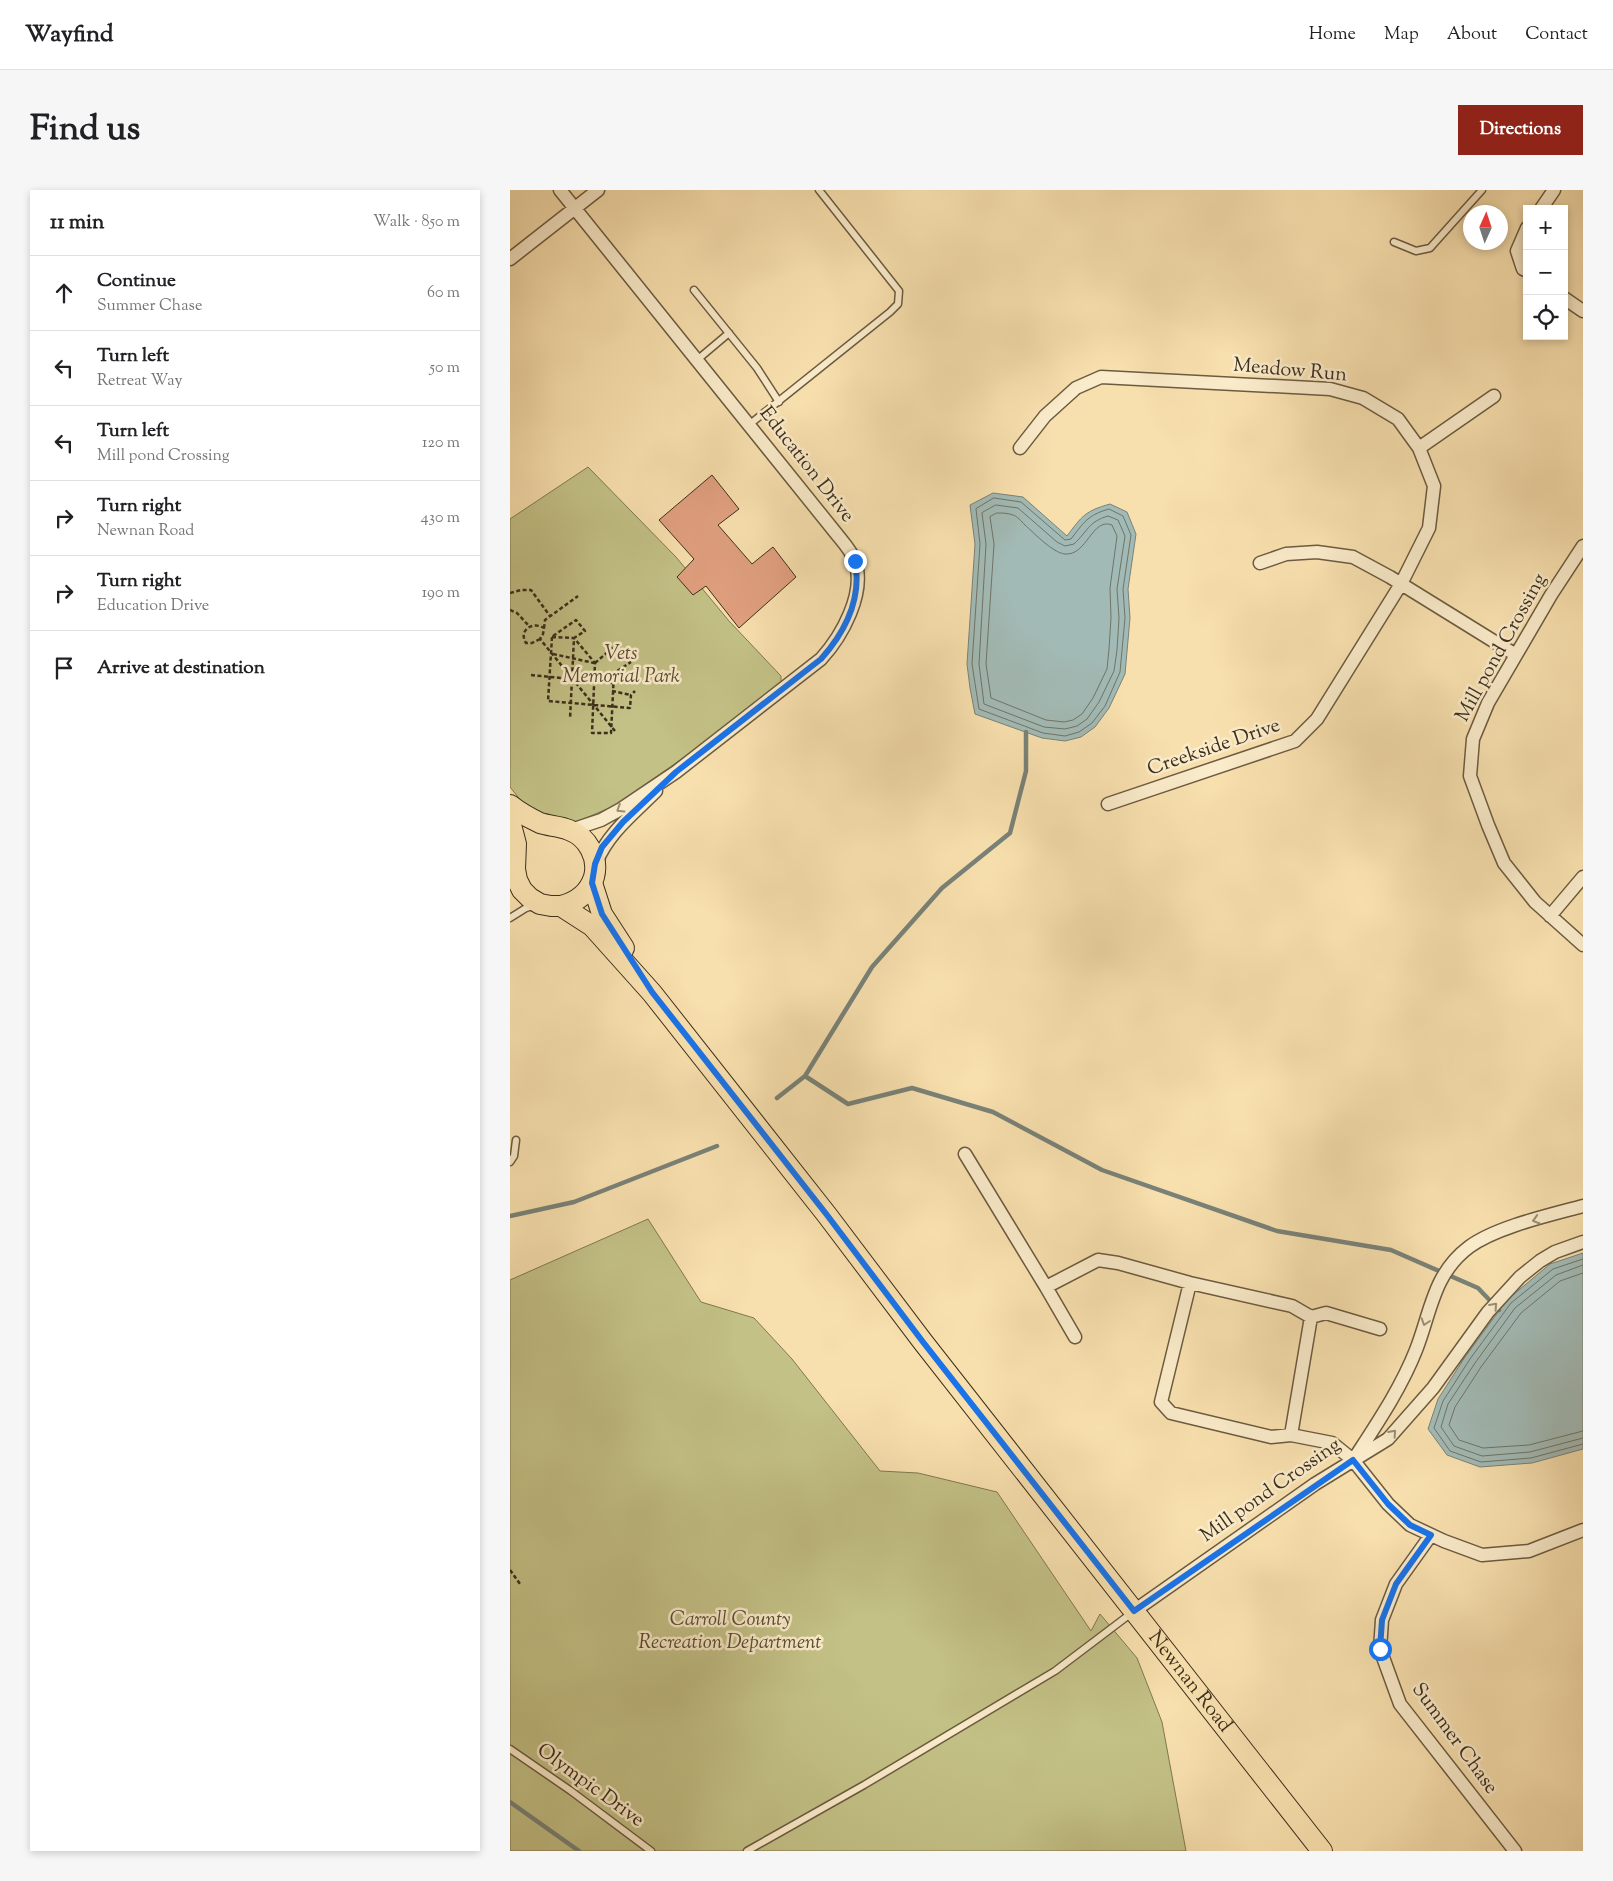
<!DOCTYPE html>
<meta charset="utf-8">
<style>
:root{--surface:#fff;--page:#f6f6f6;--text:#202124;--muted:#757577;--line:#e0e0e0;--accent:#8f2418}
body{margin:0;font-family:"Sorts Mill Goudy",serif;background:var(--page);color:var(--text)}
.controls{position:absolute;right:15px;top:15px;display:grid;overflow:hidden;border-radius:0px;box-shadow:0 2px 8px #0003}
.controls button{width:45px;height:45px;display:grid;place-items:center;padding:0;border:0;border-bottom:1px solid var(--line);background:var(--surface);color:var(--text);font:25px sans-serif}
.compass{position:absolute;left:953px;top:15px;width:45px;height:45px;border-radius:50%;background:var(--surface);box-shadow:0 2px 8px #0003;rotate:3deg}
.stop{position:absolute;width:15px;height:15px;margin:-11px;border:4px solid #1a73e8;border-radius:50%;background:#fff}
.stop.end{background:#1a73e8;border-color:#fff;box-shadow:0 1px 5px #0008}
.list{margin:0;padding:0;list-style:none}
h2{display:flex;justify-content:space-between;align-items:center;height:65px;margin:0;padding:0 20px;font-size:21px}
h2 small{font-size:16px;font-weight:400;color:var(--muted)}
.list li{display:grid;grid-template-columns:32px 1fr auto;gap:15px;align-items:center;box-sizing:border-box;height:75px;padding:0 20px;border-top:1px solid var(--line)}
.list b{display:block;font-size:19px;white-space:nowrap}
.list p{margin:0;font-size:16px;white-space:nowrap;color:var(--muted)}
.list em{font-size:16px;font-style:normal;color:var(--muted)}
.icon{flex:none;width:28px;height:28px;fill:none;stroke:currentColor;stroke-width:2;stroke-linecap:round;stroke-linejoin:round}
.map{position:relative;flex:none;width:1073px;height:1661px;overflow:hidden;border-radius:0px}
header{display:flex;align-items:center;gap:30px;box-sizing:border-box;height:70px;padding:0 25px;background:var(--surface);border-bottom:1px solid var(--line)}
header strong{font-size:24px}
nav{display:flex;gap:28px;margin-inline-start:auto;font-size:18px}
.intro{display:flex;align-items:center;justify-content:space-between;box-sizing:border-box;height:120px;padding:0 30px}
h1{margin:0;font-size:35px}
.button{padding:12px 22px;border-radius:0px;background:var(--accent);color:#fff;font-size:18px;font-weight:700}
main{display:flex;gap:30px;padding:0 30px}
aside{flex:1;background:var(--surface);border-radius:0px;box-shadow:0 2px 8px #0003}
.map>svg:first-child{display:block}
.green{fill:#c3c186;stroke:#807851}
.water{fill:#a2bab5;stroke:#798278}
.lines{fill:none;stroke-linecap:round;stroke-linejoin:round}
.shore{stroke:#6f7468;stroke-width:1}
.stream{stroke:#798278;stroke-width:4.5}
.building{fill:#e1a080;stroke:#3c2f1c}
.lane-casing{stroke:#6b5b40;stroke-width:9}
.street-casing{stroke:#6b5b40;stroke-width:15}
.primary-casing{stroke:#3c2f1c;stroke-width:22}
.path{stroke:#3c2f1c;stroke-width:2.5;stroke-dasharray:4 2.5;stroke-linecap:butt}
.lane{stroke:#faebca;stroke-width:6}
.street{stroke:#faebca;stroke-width:12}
.primary{stroke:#f8e0ae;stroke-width:20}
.oneway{stroke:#9b8d73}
.route{stroke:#1a73e8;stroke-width:6}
.labels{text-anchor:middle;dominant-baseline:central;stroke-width:5;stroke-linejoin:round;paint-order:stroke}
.street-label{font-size:20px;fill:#3c2f1c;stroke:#faebca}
.park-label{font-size:20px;font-style:italic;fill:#574c31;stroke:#faebca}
</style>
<header>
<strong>Wayfind</strong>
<nav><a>Home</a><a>Map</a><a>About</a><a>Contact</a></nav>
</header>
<div class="intro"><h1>Find us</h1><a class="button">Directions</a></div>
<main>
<aside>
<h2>11 min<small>Walk · 850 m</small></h2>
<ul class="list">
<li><svg class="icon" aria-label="ahead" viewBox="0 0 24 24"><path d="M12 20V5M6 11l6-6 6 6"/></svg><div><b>Continue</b><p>Summer Chase</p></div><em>60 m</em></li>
<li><svg class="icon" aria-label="left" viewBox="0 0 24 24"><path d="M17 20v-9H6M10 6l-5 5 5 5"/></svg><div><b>Turn left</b><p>Retreat Way</p></div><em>50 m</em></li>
<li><svg class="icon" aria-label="left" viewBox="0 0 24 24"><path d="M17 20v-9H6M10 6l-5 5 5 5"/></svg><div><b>Turn left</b><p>Mill pond Crossing</p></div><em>120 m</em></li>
<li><svg class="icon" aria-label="right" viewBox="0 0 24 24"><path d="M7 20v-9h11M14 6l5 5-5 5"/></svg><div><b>Turn right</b><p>Newnan Road</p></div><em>430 m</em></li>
<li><svg class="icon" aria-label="right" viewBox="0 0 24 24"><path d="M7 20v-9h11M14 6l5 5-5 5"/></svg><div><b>Turn right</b><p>Education Drive</p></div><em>190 m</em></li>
<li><svg class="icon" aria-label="arrive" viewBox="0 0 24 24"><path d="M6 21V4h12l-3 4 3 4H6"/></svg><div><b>Arrive at destination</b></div></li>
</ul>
</aside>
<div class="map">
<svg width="1073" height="1661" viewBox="0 0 1073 1661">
<rect width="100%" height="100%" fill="#f8e0ae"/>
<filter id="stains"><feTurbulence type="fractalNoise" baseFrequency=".004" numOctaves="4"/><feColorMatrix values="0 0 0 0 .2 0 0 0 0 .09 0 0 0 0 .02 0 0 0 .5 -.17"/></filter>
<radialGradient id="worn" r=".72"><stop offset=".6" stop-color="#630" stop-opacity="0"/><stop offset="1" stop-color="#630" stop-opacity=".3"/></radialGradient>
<path class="green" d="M78 277 166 367 219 431 271 486V500L104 616 64 633 44 632 16 617 0 597V329Z
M138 1029 191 1112 244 1128 282 1169 370 1281 408 1283 487 1302 581 1441 590 1424 627 1468 652 1532 676 1661H0V1090Z"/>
<path class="water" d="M483 303 513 307 557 346C572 326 575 321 600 314L617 322 626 344 618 399 620 428 615 484 599 518 585 537 571 547 555 551 532 548 465 524 460 498 457 474 465 354 460 315Z
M1073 1063V1259L1022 1273 970 1277 937 1265 918 1239 928 1209 955 1167 997 1110 1040 1074Z"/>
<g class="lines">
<path class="shore" d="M484 308 511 312 555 350 561 349C574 332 578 325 599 319L613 326 621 345 613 399 615 428 610 482 595 516 582 533 569 542 555 546 533 543 469 519 462 474 470 354 466 319Z
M486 315 508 318 547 352 555 356 564 354C578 341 578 332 598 326L608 330 615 346 607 399 609 428 607 460 604 481 589 512 577 529 567 536 555 539 534 537 474 514 469 474 476 354 472 323Z
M487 323C492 323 498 323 503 325 507 326 511 331 515 335 524 343 543 363 555 364 577 366 582 327 602 335L607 346 600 398 601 428 599 459 597 479 583 508 572 524 563 530 554 532 536 530 481 508 476 474 484 354 480 327Z
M1073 1069 1043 1079 1001 1113 960 1169 933 1211 924 1238 940 1261 971 1272 1021 1268 1073 1254
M1073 1075 1046 1085 1005 1118 965 1173 938 1214 931 1237 944 1256 972 1266 1020 1262 1073 1248
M1073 1083 1050 1091 1011 1123 971 1177 945 1217 939 1235 949 1250 973 1258 1019 1255 1073 1241"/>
<path class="stream" d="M295 886 338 914 402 898 483 922 592 980 767 1041 881 1060 968 1098 989 1120
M267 908 295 886 362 777 432 698 500 643 516 581V542
M0 1026 64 1012 207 956
M0 1612 69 1661"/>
</g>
<path class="building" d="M202 285 229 319 208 335 242 374 263 357 286 387 229 438 196 396 183 405 167 387 184 369 149 330Z"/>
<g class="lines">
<defs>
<path id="lane" d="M884 52 906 61 920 58 972 0
M184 100 247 178 269 212
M187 170 219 143
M240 234 380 122 388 114 389 101 309 0
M0 728 16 718 23 716
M0 972 4 966 6 950
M0 1559 61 1601 141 1661
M237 1661 354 1595 545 1481 623 1422"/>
<path id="street" d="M50 0 325 342C332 351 341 360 345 371 356 403 332 446 311 469L166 582 111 619 91 630 61 640
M1031 19 1044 0
M1017 38 1007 61 1013 79 1017 81
M0 69 88 0
M1054 108 1073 121
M510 258 535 226 566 198 591 187 820 199 853 208 888 229 909 258 924 296 919 338 891 394 807 529 785 551 598 614
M909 258 984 206
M1073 356 1041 405 978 513 963 549 960 586 978 635 994 673 1025 712 1073 755
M750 373 776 364 807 362 843 367 880 387 1006 465
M86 673C98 643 123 624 146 601
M1040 726 1073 687
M455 964 536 1097 588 1070 608 1073 680 1093 782 1116 801 1127 781 1245 822 1253 843 1270 878 1314 900 1335 934 1351 972 1365 1019 1361 1073 1340
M680 1093 651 1212 661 1223 761 1247 781 1245
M536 1097 565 1147
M801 1127 816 1123 870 1139
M846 1266C868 1232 891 1198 906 1160 921 1122 923 1084 959 1057 986 1037 1040 1025 1073 1016
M921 1345 886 1394 872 1430 870 1459 890 1514 1005 1661
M624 1421 805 1294 878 1249 923 1198 978 1122 1010 1087 1030 1071 1045 1062 1073 1052"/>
<g id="primary">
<path d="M0 615C9 622 19 628 30 633 39 636 50 636 59 640 78 647 89 668 84 687 79 703 67 712 51 716"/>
<path id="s1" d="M0 631 6 654 5 679 7 690 12 700 20 708 30 714 41 716H51L82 736 142 803 317 1025 413 1152 812 1661"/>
<path d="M82 693 92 724 114 758"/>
</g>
</defs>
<use href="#lane" class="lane-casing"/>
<use href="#street" class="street-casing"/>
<use href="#primary" class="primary-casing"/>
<path class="path" d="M0 403 11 400H21L40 426
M0 420 7 423 19 436
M34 438 35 430 68 406
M43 446 66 430 75 441 64 448 60 529
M42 447 64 448 85 473 82 543H101L104 483 121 472
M42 447 38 511 120 518 121 505 125 501
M30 449 22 453H16C8 440 23 431 34 438L33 444 30 449 105 541
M43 464 84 473
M85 473 107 454
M21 485 103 493
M102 501 121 505
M0 1380 10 1394"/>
<use href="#lane" class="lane"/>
<use href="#street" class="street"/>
<use href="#primary" class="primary"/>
</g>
<defs><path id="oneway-chevron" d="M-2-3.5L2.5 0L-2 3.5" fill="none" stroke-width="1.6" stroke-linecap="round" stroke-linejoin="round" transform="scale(1.25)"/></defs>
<g class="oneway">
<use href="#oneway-chevron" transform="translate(110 619) rotate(148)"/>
<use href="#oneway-chevron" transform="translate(1026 1030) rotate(163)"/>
<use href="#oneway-chevron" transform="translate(984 1116) rotate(-48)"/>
<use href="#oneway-chevron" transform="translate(915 1132) rotate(108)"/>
<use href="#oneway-chevron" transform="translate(883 1243) rotate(-48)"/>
</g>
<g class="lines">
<path class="route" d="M345 371C352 408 335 442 311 469L166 582 113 632 92 657 85 674 82 693 92 724 142 802 317 1025 413 1152 624 1421 843 1270 878 1314 900 1335 921 1345 886 1394 872 1430 870 1459"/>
</g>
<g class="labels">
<g class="street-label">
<text transform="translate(780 181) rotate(5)">Meadow Run</text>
<text transform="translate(296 275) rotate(52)">Education Drive</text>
<text transform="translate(992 458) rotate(-61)">Mill pond Crossing</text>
<text transform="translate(704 558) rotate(-19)">Creekside Drive</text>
<text transform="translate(761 1301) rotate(-35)">Mill pond Crossing</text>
<text stroke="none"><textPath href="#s1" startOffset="1116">Newnan Road</textPath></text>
<text transform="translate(944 1549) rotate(54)">Summer Chase</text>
<text transform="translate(80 1596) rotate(36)">Olympic Drive</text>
</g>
<g class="park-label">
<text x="111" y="464">Vets<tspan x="111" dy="23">Memorial Park</tspan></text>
<text x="220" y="1430">Carroll County<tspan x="220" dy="23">Recreation Department</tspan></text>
</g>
</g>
<rect width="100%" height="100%" filter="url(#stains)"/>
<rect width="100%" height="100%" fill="url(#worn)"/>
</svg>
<div class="controls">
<button>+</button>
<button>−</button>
<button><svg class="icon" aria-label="locate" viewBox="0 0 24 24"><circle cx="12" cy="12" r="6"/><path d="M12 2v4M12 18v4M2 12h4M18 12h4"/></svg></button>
</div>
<svg class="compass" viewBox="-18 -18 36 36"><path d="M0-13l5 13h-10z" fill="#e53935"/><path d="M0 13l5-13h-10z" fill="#757577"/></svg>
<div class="stop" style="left:870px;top:1459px"></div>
<div class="stop end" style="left:345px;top:371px"></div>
</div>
</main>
